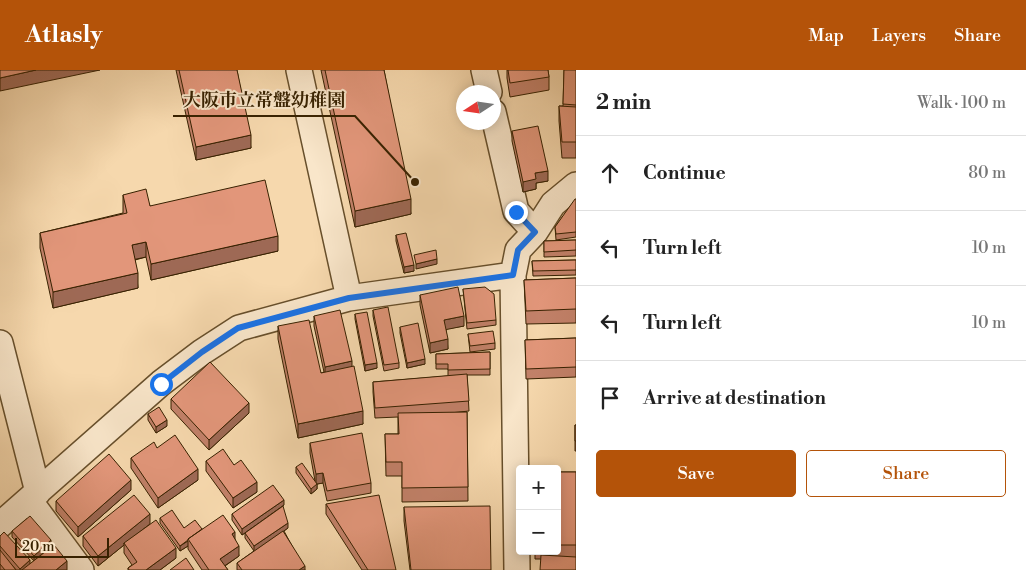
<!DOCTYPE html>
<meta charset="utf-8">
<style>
:root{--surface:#fff;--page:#f6f6f6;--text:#222;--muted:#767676;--line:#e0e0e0;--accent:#b45309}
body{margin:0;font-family:"Libre Bodoni","Noto Serif JP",serif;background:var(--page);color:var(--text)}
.controls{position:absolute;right:15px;bottom:15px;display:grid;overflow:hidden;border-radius:5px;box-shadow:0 2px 12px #0003}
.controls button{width:45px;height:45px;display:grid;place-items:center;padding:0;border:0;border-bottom:1px solid var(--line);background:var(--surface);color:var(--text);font:25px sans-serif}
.compass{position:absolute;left:456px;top:15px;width:45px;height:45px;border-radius:50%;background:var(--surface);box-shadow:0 2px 12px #0003;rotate:258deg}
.scale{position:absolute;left:15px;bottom:12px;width:94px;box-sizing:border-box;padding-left:5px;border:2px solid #372100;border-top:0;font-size:14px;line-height:18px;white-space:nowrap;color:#372100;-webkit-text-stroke:4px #f9e6ca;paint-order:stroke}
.stop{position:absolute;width:15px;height:15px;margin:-11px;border:4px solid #1a73e8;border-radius:50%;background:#fff}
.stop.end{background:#1a73e8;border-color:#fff;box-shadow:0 1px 5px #0008}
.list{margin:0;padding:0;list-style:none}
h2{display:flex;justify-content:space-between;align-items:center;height:65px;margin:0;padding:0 20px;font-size:21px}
h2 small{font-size:16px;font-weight:400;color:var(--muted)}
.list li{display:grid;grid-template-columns:32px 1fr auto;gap:15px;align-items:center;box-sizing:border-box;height:75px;padding:0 20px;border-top:1px solid var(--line)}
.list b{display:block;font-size:19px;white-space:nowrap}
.list em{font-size:16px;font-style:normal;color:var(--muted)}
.actions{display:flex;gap:10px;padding:15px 20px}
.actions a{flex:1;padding:11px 0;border:1px solid var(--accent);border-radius:5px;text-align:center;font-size:18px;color:var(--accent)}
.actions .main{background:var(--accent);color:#fff}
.icon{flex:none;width:28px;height:28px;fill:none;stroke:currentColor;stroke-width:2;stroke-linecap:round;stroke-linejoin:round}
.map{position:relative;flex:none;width:576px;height:500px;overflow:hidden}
header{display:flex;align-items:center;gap:30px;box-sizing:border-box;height:70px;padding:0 25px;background:var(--accent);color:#fff}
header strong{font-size:24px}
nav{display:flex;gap:28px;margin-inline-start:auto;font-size:18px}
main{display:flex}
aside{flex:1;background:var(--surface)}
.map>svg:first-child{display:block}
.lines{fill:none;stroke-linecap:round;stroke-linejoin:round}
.minor-casing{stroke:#674f2b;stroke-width:28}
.minor{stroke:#f9e6ca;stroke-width:25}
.wall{fill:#c28169;stroke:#372100}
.shaded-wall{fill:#9e6955;stroke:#372100}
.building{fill:#e2967a;stroke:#372100}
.route{stroke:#1a73e8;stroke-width:6}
.leader{fill:none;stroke:#372100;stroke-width:2}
.callout-dot{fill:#372100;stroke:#f9e6ca;stroke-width:2}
.callout-label{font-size:18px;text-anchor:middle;font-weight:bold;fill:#372100;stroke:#f9e6ca;stroke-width:4;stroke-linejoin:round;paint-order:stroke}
</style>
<header>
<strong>Atlasly</strong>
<nav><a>Map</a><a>Layers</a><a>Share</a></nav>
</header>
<main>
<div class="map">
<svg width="576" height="500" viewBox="0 0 576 500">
<rect width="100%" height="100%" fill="#f6d8ad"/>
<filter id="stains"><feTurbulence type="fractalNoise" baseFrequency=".004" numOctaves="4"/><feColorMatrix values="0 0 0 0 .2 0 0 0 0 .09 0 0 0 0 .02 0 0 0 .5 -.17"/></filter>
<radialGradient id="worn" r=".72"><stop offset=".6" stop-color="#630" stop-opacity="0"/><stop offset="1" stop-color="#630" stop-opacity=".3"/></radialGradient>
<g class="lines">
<defs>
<path id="minor" d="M299 0 349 228
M484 0 489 22
M493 42 516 141 535 162
M0 273 38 422
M29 430 81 500
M0 455 161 313 202 282 239 258 349 228 513 205
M517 500 513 205 518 180 535 162 553 134 576 115"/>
</defs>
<use href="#minor" class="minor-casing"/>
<use href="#minor" class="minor"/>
</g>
<path class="wall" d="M176 0H237L251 78 196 90Z
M321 0H384L411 144 355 157Z
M507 0H548L549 7V20L510 27 507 8Z
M564 0H576V88H562L559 51V36H563Z
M512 61 548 111 536 113V119L523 122 512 71Z
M123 125 150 136 278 181 151 210 146 187 135 190 138 218 53 238 40 178V163L123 143Z
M576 129V167L556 170 555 157Z
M396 165 414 201 404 203 396 171Z
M576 170V186L544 187V171Z
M576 190V205L533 206 532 191Z
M576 208V253L526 254 524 210Z
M463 219 496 250V255L467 259Z
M420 225 464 256 446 259 448 279 430 283 420 235Z
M373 240 399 293V298L384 301 373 246Z
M355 244 377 298 365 301 355 249Z
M314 246 352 297 363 354 298 368 278 269V256L321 303 324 302 314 256Z
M400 257 425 294 407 298 400 263Z
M468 264 495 273V279L470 282Z
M576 268V307L526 309 525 270Z
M490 282V305H467L469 341 450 343 467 342 468 431 402 432V406H386L385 364H398V347L375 348 373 322V312L448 306V299H436V284Z
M171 329 249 343 209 380 171 339Z
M148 344 167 356 156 363 148 350Z
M575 355H576V381H575Z
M310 373 371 413V423L327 431 323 413 317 414V419L311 424 296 403V397L315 411 310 383Z
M157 378 198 410 158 438 131 398V388Z
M206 391 234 395 257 422 233 438 206 401Z
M557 402H576V500L540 489H535V481H557Z
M131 420 78 467 56 441V431Z
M326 434 396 500H362L326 444Z
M284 435 266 448 288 458 284 461 305 500H237V493L254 481 245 468V463L242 465 232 450V444Z
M404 437 491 500H410L404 451Z
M160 448 184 458 202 459 235 469 239 486 225 496 228 500H202L188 479V476L180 481 160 453Z
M150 454 143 459 176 488 160 500H128V498L132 495 124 483V475L98 496 83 476V466Z
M12 461 51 476 39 486 67 500H16L8 491 16 500H0V466L30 494 34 491 12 467Z"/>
<path class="shaded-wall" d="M36 0H100L0 21V8Z
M251 65V78L196 90V77Z
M548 101V111L536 113V119L523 122V112L535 103Z
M411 129V144L355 157V141Z
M278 166V181L151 210V194Z
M146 172V187L132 190V175Z
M437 189V194L416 199V194Z
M414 195V201L404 203V197Z
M138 203V218L53 238V222Z
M464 246V256L444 260V250Z
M448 269V279L430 283V273Z
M425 289V294L407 298V293Z
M352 291V301L325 307V297Z
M377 293V298L365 301V295Z
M249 333V343L209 380V370Z
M363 341V354L298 368V354Z
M167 350V356L156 363V357Z
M198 399V410L158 438V428Z
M323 403V413L317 414V419L311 424V419L316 414V404Z
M131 410V420L78 467V457Z
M257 412V422L233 438V428Z
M284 430V435L242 465V459Z
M150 444V454L124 474V473V475L98 496V486Z
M288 453V458L254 482V476Z
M235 462V472L232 464Z
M51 470V476L34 491V486Z
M188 471V476L180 481V476Z
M239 476V486L220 499V489Z
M176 478V488L160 500H146Z
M30 490V496L25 500H20V499Z
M67 491V500H56Z
M305 496V500H299Z"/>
<path class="building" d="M0 0H36L0 8Z
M179 0H237L251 65 196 77Z
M325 0H384L411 129 355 141Z
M508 0H548L549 7 510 13Z
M564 0H576V35L563 34Z
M559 36 576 37V72H562Z
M538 56 548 101 535 103 536 109 523 112 512 61Z
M265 110 278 166 151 194 146 172 132 175 138 203 53 222 40 163 127 143 123 125 146 119 150 136Z
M575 129H576V162L556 164 555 157Z
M406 163 414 195 404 197 396 165Z
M576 170V180L544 182V171Z
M436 180 437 189 416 194 414 185Z
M576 190V200L533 201 532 191Z
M576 208V239L526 241 524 210Z
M458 217 464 246 444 250 448 269 430 273 420 225Z
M485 217 494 224 496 250 467 253 463 219Z
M388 237 399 293 384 295 373 240Z
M340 240 352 291 325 297 314 246Z
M367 242 377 293 365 295 355 244Z
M309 250 321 303 354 296 363 341 298 354 278 256Z
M418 253 425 289 407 293 400 257Z
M493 261 495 273 470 276 468 264Z
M576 268V297L526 299 525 270Z
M490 282V299L448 300V294H436V284Z
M210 292 249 333 209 370 171 329Z
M467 304 469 331 375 338 373 312Z
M159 337 167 350 156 357 148 344Z
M467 342 468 417 402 418V392H386L385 364H399L398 343Z
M575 355H576V371H575Z
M362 363 371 413 327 421 323 403 316 404 310 373Z
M175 365 198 399 158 428 131 388 154 372 157 378Z
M223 379 234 395 241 390 257 412 233 428 206 391Z
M109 384 131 410 78 457 56 431Z
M302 393 317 414 311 419 296 397Z
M557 402H576V475H557Z
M273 415 284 430 242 459 232 444Z
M134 425 150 444 98 486 83 466Z
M379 425 396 500H368L326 434Z
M283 436 288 453 254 476 245 463Z
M490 436 491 500H411L404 437Z
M172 440 184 458 195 450 202 459 188 469V470L180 476 160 448Z
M223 445 235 462 232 464 239 476 220 489 228 500H209L188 469Z
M30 446 51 470 34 486 12 461Z
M156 450 176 478 146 500H129L128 498 137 492 124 473Z
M283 461 305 496 299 500H242L237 493Z
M4 462 30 490 20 499 0 476V466Z
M54 475 67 491 56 500H22Z
M0 480 16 500H5L0 494Z
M541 485 576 487V500H540Z
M186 488 194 500H170Z"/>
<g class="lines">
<path class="route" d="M161 314 202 282 238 258 349 228 513 205 518 180 535 162 516 142"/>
</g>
<path class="leader" d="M415 112L355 46H173"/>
<circle class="callout-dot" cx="415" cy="112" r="5"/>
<g class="callout-label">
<text x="264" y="36">大阪市立常盤幼稚園</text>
</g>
<rect width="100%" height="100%" filter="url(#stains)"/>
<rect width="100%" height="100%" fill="url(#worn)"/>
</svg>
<div class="controls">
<button>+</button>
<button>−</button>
</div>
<svg class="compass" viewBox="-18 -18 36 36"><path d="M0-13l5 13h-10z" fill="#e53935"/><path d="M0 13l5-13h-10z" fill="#767676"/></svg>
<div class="scale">20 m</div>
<div class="stop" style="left:161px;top:314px"></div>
<div class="stop end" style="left:516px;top:142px"></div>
</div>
<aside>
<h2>2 min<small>Walk · 100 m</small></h2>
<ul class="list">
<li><svg class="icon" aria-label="ahead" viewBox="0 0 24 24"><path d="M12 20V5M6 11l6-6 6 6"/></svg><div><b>Continue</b></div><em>80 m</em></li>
<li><svg class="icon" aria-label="left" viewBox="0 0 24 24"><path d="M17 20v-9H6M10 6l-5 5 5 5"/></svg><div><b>Turn left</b></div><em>10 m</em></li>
<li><svg class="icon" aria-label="left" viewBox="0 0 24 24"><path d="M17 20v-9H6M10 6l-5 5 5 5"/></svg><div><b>Turn left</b></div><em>10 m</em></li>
<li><svg class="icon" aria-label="arrive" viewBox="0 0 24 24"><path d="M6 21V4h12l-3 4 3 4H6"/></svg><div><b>Arrive at destination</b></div></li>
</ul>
<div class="actions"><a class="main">Save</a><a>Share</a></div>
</aside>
</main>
